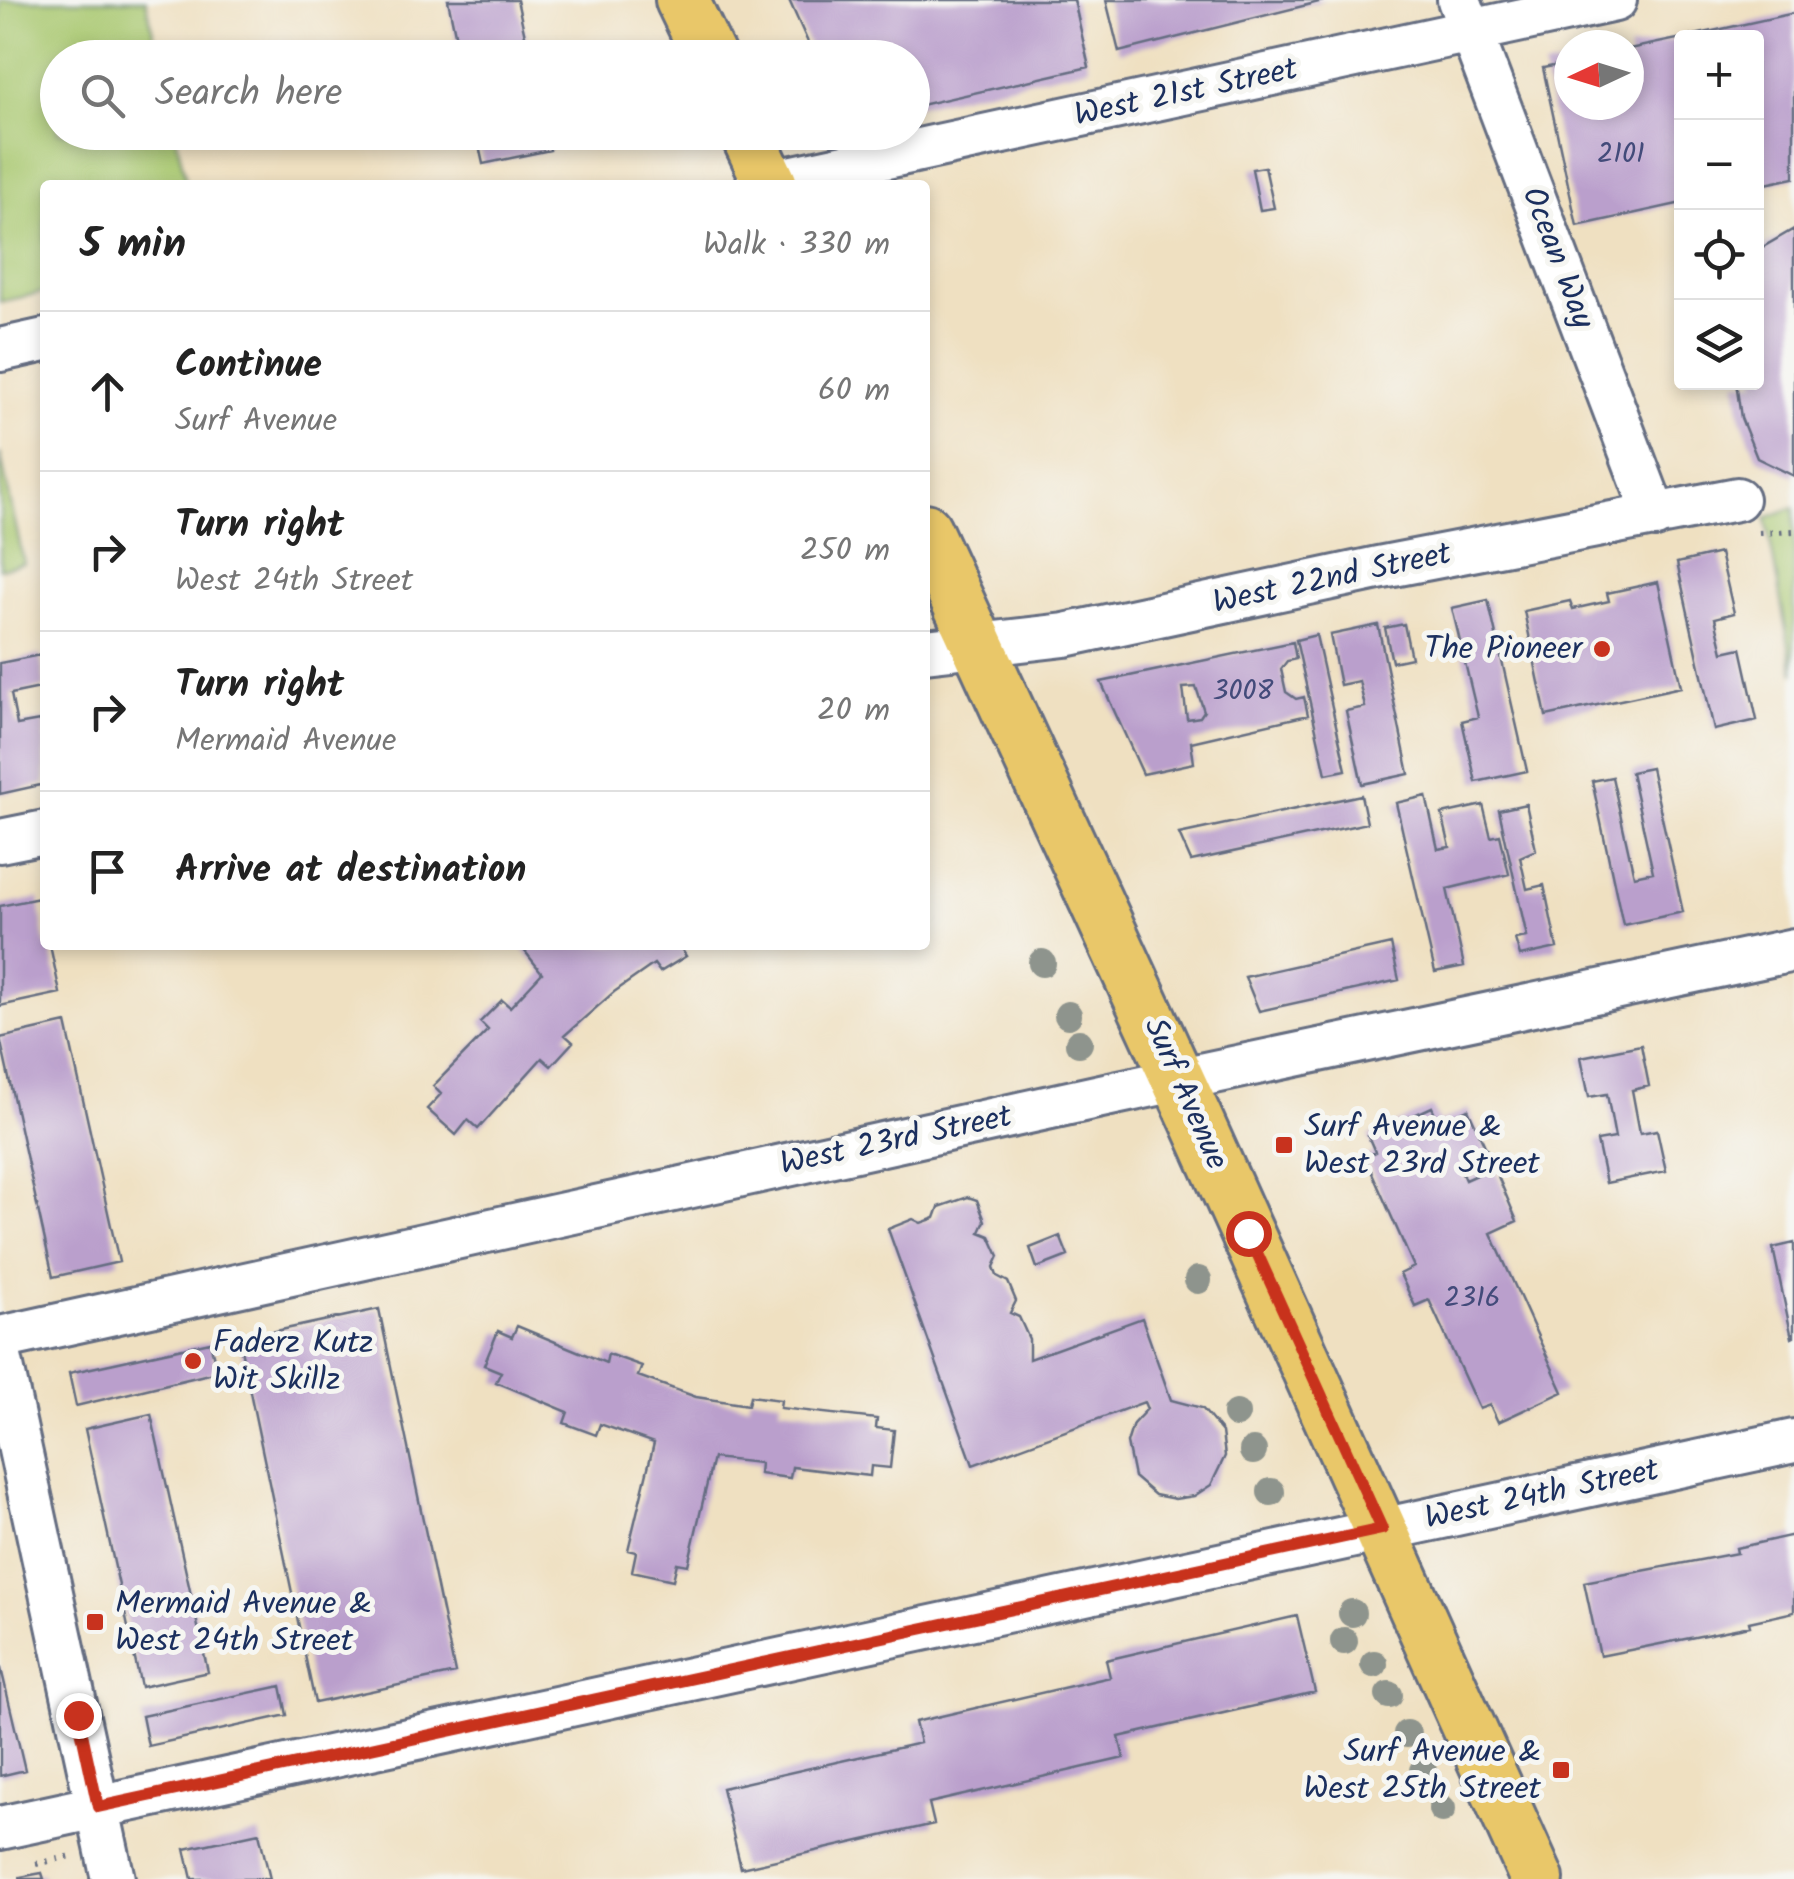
<!DOCTYPE html>
<meta charset="utf-8">
<style>
:root{--surface:#fff;--page:#f2f2f2;--text:#222;--muted:#767676;--line:#e0e0e0}
body{margin:0;font-family:Kalam,sans-serif;background:var(--page);color:var(--text)}
.controls{position:absolute;right:30px;top:30px;display:grid;overflow:hidden;border-radius:10px;box-shadow:0 5px 15px #0003}
.controls button{width:90px;height:90px;display:grid;place-items:center;padding:0;border:0;border-bottom:2px solid var(--line);background:var(--surface);color:var(--text);font:50px sans-serif}
.compass{position:absolute;left:1554px;top:30px;width:90px;height:90px;border-radius:50%;background:var(--surface);box-shadow:0 5px 15px #0003;rotate:266deg}
.stop{position:absolute;width:30px;height:30px;margin:-22px;border:8px solid #c8321e;border-radius:50%;background:#fff}
.stop.end{background:#c8321e;border-color:#fff;box-shadow:0 2px 10px #0008}
.list{margin:0;padding:0;list-style:none}
h2{display:flex;justify-content:space-between;align-items:center;height:130px;margin:0;padding:0 40px;font-size:42px}
h2 small{font-size:32px;font-weight:400;color:var(--muted)}
.list li{display:grid;grid-template-columns:65px 1fr auto;gap:30px;align-items:center;box-sizing:border-box;height:160px;padding:0 40px;border-top:2px solid var(--line)}
.list b{display:block;font-size:38px;white-space:nowrap}
.list p{margin:0;font-size:32px;white-space:nowrap;color:var(--muted)}
.list em{font-size:32px;font-style:normal;color:var(--muted)}
.icon{flex:none;width:55px;height:55px;fill:none;stroke:currentColor;stroke-width:2;stroke-linecap:round;stroke-linejoin:round}
.map{position:relative;flex:none;width:1794px;height:1879px;overflow:hidden}
.search{position:absolute;background:var(--surface);box-shadow:0 5px 15px #0003;left:40px;top:40px;width:890px;height:110px;display:flex;align-items:center;gap:25px;box-sizing:border-box;padding:0 35px;border-radius:55px;color:var(--muted);font-size:38px}
.panel{position:absolute;background:var(--surface);box-shadow:0 5px 15px #0003;left:40px;top:180px;width:890px;height:770px;border-radius:10px}
.map>svg:first-child{display:block}
.green{fill:#a9c870;stroke:#627c67;stroke-width:2.5}
.building{fill:#ba9fcc;fill-rule:evenodd}
.lines{fill:none;stroke-linecap:round;stroke-linejoin:round}
.minor-casing{stroke:#656d81;stroke-width:48}
.major-casing{stroke:#656d81;stroke-width:58}
.path{stroke:#656d81;stroke-width:6;stroke-dasharray:2.5 8;stroke-linecap:butt}
.minor{stroke:#fff;stroke-width:42}
.major{stroke:#e9c769;stroke-width:52}
.tree{fill:#8e948d}
.route{stroke:#c8321e;stroke-width:12}
.poi-dot{fill:#c8321e;stroke:#f6f6f2;stroke-width:4}
.labels{text-anchor:middle;dominant-baseline:central;stroke-width:10;stroke-linejoin:round;paint-order:stroke}
.number-label{font-size:28px;fill:#434b7a}
.street-label{font-size:32px;fill:#1b2f5e;stroke:#f6f6f2}
.poi-label{font-size:32px;fill:#1b2f5e;stroke:#f6f6f2;text-anchor:start}
</style>
<div class="map">
<svg width="1794" height="1879" viewBox="0 0 1794 1879">
<rect width="100%" height="100%" fill="#f6f6f2"/>
<filter id="ink" filterUnits="userSpaceOnUse"><feTurbulence type="fractalNoise" baseFrequency=".01" numOctaves="2"/><feDisplacementMap in="SourceGraphic" scale="20" xChannelSelector="R" yChannelSelector="G"/><feConvolveMatrix kernelMatrix="1 2 1 2 8 2 1 2 1" color-interpolation-filters="sRGB"/></filter>
<filter id="wash" filterUnits="userSpaceOnUse"><feTurbulence type="fractalNoise" baseFrequency=".0048" numOctaves="4" result="noise"/><feDisplacementMap in="SourceGraphic" scale="40" xChannelSelector="R" yChannelSelector="G"/><feGaussianBlur stdDeviation="2.25" result="paint"/><feColorMatrix in="noise" values="0 0 0 0 0 0 0 0 0 0 0 0 0 0 0 0 0 1.4 0 .05"/><feComposite in="paint" operator="in"/></filter>
<g filter="url(#wash)">
<rect width="100%" height="100%" fill="#efe0c1"/>
<path class="green" d="M0 0H146L158 57 58 58V132L175 133 187 185H45V292L0 302Z
M0 453 24 563 0 569Z
M1794 507V674L1766 518Z"/>
<g id="blocks">
<path class="building" d="M448 0H517L530 58H460Z
M789 0H1074L1089 67 912 107V58H815Z
M1106 0H1323V1L1119 52Z
M1794 13V178L1756 186V38L1690 36Z
M1682 38V203L1577 226 1543 68 1569 63V105H1629V49Z
M476 132H546L550 150 483 164Z
M1265 167 1274 208 1260 210 1252 169Z
M1794 229V476L1757 458 1741 418 1736 382H1756V251Z
M1720 553 1734 613 1715 618 1723 652 1741 648 1757 720 1714 730 1677 563Z
M1658 582 1681 687 1546 716 1524 611 1570 601 1573 609 1609 601 1607 593Z
M1488 600 1527 771 1476 782 1462 721 1478 717 1452 608Z
M1404 624 1411 658 1392 662 1385 628Z
M1378 625 1409 774 1362 784 1346 711 1365 707 1359 681 1340 685 1330 635Z
M1316 635 1346 770 1326 774 1296 640Z
M1293 642 1296 659 1287 661 1281 669 1286 692 1296 699 1304 697 1308 715 1191 742 1194 763 1143 774 1101 682ZM1196 687 1204 711 1200 717 1187 719 1183 688Z
M40 655 45 687 11 694 17 725 45 720V784L0 794V663Z
M1651 768 1683 912 1623 925 1592 781 1612 777 1634 876 1653 872 1631 772Z
M1361 795 1367 823 1191 861 1179 834Z
M1426 796 1438 849 1450 847 1442 814 1483 805 1491 837 1500 835 1509 874 1447 889 1464 966 1435 972 1396 803Z
M1526 804 1536 850 1520 857 1527 889 1544 885 1557 948 1520 956 1515 939 1527 937 1499 810Z
M39 898 45 945H50L60 993 0 1006V906Z
M1391 944 1399 980 1259 1011 1245 977Z
M520 945H690L682 950 686 956 660 972 654 964 614 992 565 1035 573 1042 551 1066 542 1058 478 1129 468 1120 456 1135 427 1109 441 1094 433 1086 488 1030 480 1022 502 1000 510 1007 542 973Z
M66 1023 119 1262 53 1277 0 1038Z
M1641 1045 1649 1086 1632 1090 1640 1133 1657 1130 1666 1171 1606 1183 1597 1141 1615 1138 1607 1094 1589 1097 1581 1057Z
M1432 1107 1439 1122 1468 1109 1489 1155 1460 1169 1465 1180 1494 1167 1517 1221 1491 1233 1563 1392 1498 1422 1490 1405 1479 1409 1429 1300 1415 1306 1400 1274 1414 1267 1365 1157 1375 1152 1368 1136Z
M968 1197 977 1200 985 1221 980 1232 990 1236 999 1256 994 1267 997 1276 1008 1282 1016 1301 1010 1313 1019 1317 1029 1339V1359L1142 1318 1171 1400 1202 1408 1222 1432 1225 1456 1211 1485 1194 1496 1175 1499 1155 1495 1134 1477 1127 1443 1133 1424 1147 1409 1144 1402 973 1465 888 1229 913 1219 921 1223 935 1218 939 1207Z
M1060 1236 1068 1256 1037 1268 1030 1248Z
M1794 1243V1337L1792 1338 1773 1248Z
M379 1309 455 1673 315 1703 239 1339Z
M517 1326 606 1363 608 1354 642 1366 638 1376 696 1397 748 1405 750 1396 781 1400 780 1408 877 1419 876 1428 894 1430 890 1468 871 1466 870 1476 792 1467 790 1478 759 1474 760 1463 713 1458 688 1565 677 1563 673 1580 632 1571 636 1552 628 1550 654 1443 600 1424 596 1435 564 1423 568 1412 496 1382 501 1372 484 1365 498 1331 512 1337Z
M210 1342 217 1372 76 1406 69 1373Z
M151 1414 208 1672 141 1687 85 1429Z
M1794 1535V1612L1749 1622 1750 1626 1600 1656 1584 1582 1737 1553 1736 1548Z
M1297 1616 1315 1692 1119 1737 1124 1758 929 1803 934 1824 741 1868 722 1788 920 1743 915 1722 1110 1677 1106 1660Z
M0 1664 25 1770 0 1776Z
M281 1686 287 1715 148 1746 142 1716Z
M259 1833 270 1879H192L185 1849Z
M42 1873 44 1879H20V1877Z"/>
</g>
</g>
<g filter="url(#ink)">
<use href="#blocks" fill-opacity="0" stroke="#656d81" stroke-width="2.5"/>
<g class="lines">
<defs>
<path id="minor" d="M1459 0 1655 516
M757 185 1615 0
M0 350 45 340
M925 651 1065 635 1378 568 1737 499
M0 841 45 832
M0 1338 1110 1094 1794 950
M0 1357 113 1879
M0 1828 1794 1441"/>
<path id="major" d="M682 0 710 58
M746 132 771 185
M925 530 1196 1119 1537 1879"/>
</defs>
<use href="#minor" class="minor-casing"/>
<use href="#major" class="major-casing"/>
<path class="path" d="M1759 533 1794 531
M36 1864 72 1856"/>
<use href="#minor" class="minor"/>
<use href="#major" class="major"/>
</g>
<g class="tree">
<circle cx="1042" cy="963" r="14"/>
<circle cx="1068" cy="1015" r="14"/>
<circle cx="1079" cy="1043" r="14"/>
<circle cx="1198" cy="1280" r="14"/>
<circle cx="1236" cy="1414" r="14"/>
<circle cx="1253" cy="1451" r="14"/>
<circle cx="1271" cy="1492" r="14"/>
<circle cx="1352" cy="1613" r="14"/>
<circle cx="1344" cy="1641" r="14"/>
<circle cx="1374" cy="1664" r="14"/>
<circle cx="1389" cy="1695" r="14"/>
<circle cx="1407" cy="1734" r="14"/>
<circle cx="1423" cy="1771" r="14"/>
<circle cx="1442" cy="1809" r="14"/>
</g>
</g>
<g class="lines" filter="url(#ink)">
<path class="route" d="M78 1715 98 1807 1382 1529 1248 1233"/>
</g>
<g class="poi-dot">
<circle cx="1602" cy="649" r="10"/>
<rect x="1274" y="1135" width="20" height="20" rx="5"/>
<circle cx="193" cy="1361" r="10"/>
<rect x="85" y="1612" width="20" height="20" rx="5"/>
<rect x="1551" y="1760" width="20" height="20" rx="5"/>
</g>
<g class="labels">
<g class="number-label">
<text x="1621" y="154">2101</text>
<text x="1243" y="691">3008</text>
<text x="1472" y="1298">2316</text>
</g>
<g class="street-label">
<text transform="translate(1186 93) rotate(-12)">West 21st Street</text>
<text transform="translate(1557 258) rotate(69)">Ocean Way</text>
<text transform="translate(1332 579) rotate(-12)">West 22nd Street</text>
<text transform="translate(1185 1094) rotate(66)">Surf Avenue</text>
<text transform="translate(896 1141) rotate(-12)">West 23rd Street</text>
<text transform="translate(1542 1495) rotate(-12)">West 24th Street</text>
</g>
<g class="poi-label">
<text x="1582" y="649" text-anchor="end">The Pioneer</text>
<text x="1304" y="1127">Surf Avenue &amp;<tspan x="1304" dy="37">West 23rd Street</tspan></text>
<text x="213" y="1343">Faderz Kutz<tspan x="213" dy="37">Wit Skillz</tspan></text>
<text x="115" y="1604">Mermaid Avenue &amp;<tspan x="115" dy="37">West 24th Street</tspan></text>
<text x="1541" y="1752" text-anchor="end">Surf Avenue &amp;<tspan x="1541" dy="37">West 25th Street</tspan></text>
</g>
</g>
</svg>
<div class="controls">
<button>+</button>
<button>−</button>
<button><svg class="icon" aria-label="locate" viewBox="0 0 24 24"><circle cx="12" cy="12" r="6"/><path d="M12 2v4M12 18v4M2 12h4M18 12h4"/></svg></button>
<button><svg class="icon" aria-label="layers" viewBox="0 0 24 24"><path d="M12 4l9 5-9 5-9-5zM3 14l9 5 9-5"/></svg></button>
</div>
<svg class="compass" viewBox="-18 -18 36 36"><path d="M0-13l5 13h-10z" fill="#e53935"/><path d="M0 13l5-13h-10z" fill="#767676"/></svg>
<div class="stop" style="left:1248px;top:1233px"></div>
<div class="stop end" style="left:78px;top:1715px"></div>
<div class="search"><svg class="icon" aria-label="search" viewBox="0 0 24 24"><circle cx="10" cy="10" r="6"/><path d="M15 15l6 6"/></svg>Search here</div>
<section class="panel">
<h2>5 min<small>Walk · 330 m</small></h2>
<ul class="list">
<li><svg class="icon" aria-label="ahead" viewBox="0 0 24 24"><path d="M12 20V5M6 11l6-6 6 6"/></svg><div><b>Continue</b><p>Surf Avenue</p></div><em>60 m</em></li>
<li><svg class="icon" aria-label="right" viewBox="0 0 24 24"><path d="M7 20v-9h11M14 6l5 5-5 5"/></svg><div><b>Turn right</b><p>West 24th Street</p></div><em>250 m</em></li>
<li><svg class="icon" aria-label="right" viewBox="0 0 24 24"><path d="M7 20v-9h11M14 6l5 5-5 5"/></svg><div><b>Turn right</b><p>Mermaid Avenue</p></div><em>20 m</em></li>
<li><svg class="icon" aria-label="arrive" viewBox="0 0 24 24"><path d="M6 21V4h12l-3 4 3 4H6"/></svg><div><b>Arrive at destination</b></div></li>
</ul>
</section>
</div>
